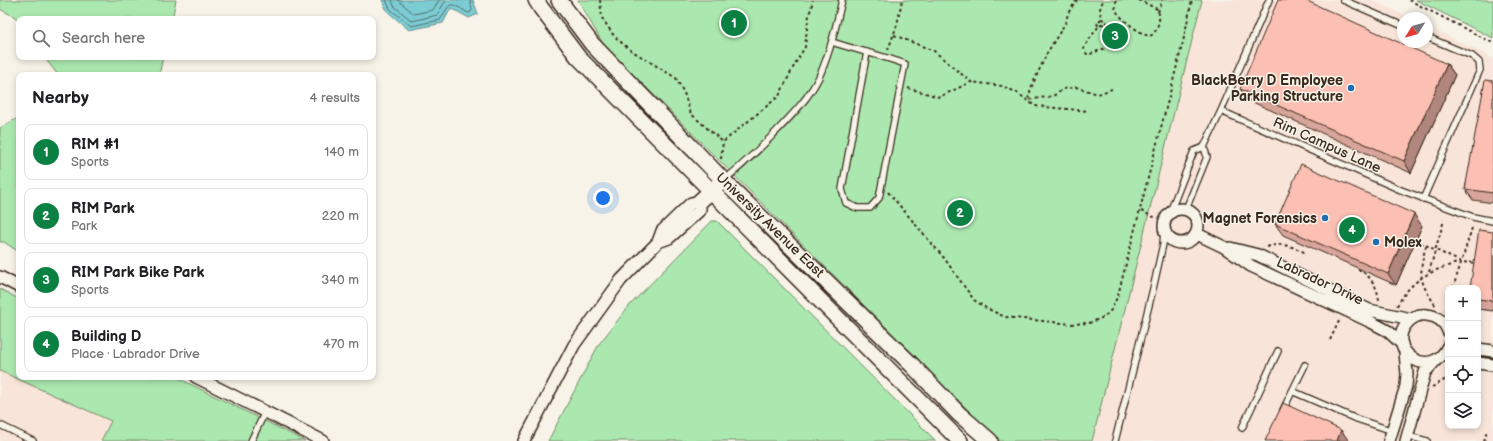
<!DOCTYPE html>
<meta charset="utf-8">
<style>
:root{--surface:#fff;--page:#f2f2f2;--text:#202124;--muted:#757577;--line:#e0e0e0;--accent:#0b8043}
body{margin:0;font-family:"Balsamiq Sans",sans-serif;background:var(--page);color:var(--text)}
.controls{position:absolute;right:12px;bottom:12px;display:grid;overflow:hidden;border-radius:8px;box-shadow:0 2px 6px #0003}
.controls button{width:36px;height:36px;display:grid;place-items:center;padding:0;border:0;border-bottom:1px solid var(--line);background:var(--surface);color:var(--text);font:20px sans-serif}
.compass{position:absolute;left:1397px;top:12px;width:36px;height:36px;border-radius:50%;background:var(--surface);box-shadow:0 2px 6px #0003;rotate:233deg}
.you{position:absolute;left:603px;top:198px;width:14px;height:14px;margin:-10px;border:3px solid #fff;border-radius:50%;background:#1a73e8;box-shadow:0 0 0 6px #1a73e833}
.badge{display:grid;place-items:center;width:26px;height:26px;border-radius:50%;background:var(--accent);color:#fff;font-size:13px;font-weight:700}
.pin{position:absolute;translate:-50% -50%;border:2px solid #fff;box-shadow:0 1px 4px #0006}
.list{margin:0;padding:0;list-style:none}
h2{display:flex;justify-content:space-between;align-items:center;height:52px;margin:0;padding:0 16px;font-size:17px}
h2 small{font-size:13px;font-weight:400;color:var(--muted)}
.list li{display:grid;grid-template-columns:26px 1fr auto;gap:12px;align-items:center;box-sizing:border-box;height:56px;margin:0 8px 8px;padding:0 8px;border:1px solid var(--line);border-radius:8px}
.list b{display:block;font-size:15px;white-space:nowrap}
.list p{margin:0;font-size:13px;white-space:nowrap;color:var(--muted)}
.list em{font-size:13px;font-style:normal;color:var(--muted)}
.icon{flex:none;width:22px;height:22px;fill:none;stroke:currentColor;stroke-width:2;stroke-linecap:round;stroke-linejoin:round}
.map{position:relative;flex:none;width:1493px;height:441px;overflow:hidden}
.search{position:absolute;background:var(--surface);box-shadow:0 2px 6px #0003;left:16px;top:16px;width:360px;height:44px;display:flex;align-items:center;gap:10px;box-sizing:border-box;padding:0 14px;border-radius:8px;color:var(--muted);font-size:15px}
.panel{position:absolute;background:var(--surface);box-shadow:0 2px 6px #0003;left:16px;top:72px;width:360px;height:308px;border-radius:8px}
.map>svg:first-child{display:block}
.built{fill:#f8e4d8;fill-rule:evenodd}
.green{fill:#abe8af;stroke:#738966}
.water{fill:#7bccd4;stroke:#618b8b}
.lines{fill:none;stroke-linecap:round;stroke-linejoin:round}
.shore{stroke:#556b67;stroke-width:1}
.lane-casing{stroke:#3b2a1e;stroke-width:8}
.street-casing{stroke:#3b2a1e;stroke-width:14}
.secondary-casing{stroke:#3b2a1e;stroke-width:18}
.path{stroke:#3b2a1e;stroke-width:2;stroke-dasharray:3 3;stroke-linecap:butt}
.lane{stroke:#f7f3e8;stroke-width:5.5}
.street{stroke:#f7f3e8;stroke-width:11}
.secondary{stroke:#f7f3e8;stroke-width:15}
.wall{fill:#d8a59a;stroke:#3b2a1e}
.shaded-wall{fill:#b0867d;stroke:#3b2a1e}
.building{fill:#fbc0b3;stroke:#3b2a1e}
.poi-dot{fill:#1f6fb2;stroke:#f7f3e8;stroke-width:1.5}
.labels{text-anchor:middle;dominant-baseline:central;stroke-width:3;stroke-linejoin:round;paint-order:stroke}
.poi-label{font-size:14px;font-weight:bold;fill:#3b2a1e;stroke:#f7f3e8;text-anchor:end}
.street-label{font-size:14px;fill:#3b2a1e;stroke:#f7f3e8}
</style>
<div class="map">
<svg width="1493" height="441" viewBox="0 0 1493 441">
<rect width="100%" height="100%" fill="#f7f3e8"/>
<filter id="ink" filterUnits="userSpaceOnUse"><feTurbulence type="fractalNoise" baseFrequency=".025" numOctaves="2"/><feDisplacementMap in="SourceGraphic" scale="8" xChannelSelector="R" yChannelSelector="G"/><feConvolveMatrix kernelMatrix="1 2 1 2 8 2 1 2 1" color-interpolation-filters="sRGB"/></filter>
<g filter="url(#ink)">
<path class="built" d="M1202 0H1372L1410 18H1403V42H1427V26L1493 58V441H1092ZM1448 288H1478V426H1448Z
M0 322 19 377H108L146 441H0Z"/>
<path class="green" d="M0 0H176L172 19H19V23L15 17 0 9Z
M578 0H1202L1092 441H1000L993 435 611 52 602 42Z
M1416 0H1493V38Z
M44 57H163L159 75H58Z
M16 119H19V252L4 242H0V128Z
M712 221H717L936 441H548L599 344 629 306Z
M0 289 19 299V377H176L305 441H101L111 421 0 371Z"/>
<path class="water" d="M382 0H473L478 14 469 18 451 8 443 23 409 30 387 11Z"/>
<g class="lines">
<path class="shore" d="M386 0 390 9 411 26 440 20C452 1 448 1 468 13L471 12 472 10 470 0
M392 0 394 6 412 21 437 15 444 3 448 0
M398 0 414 14 433 10 439 0"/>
<defs>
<path id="lane" d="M1343 0 1403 26
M832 42C856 50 881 55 905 64L879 198 870 208H857L846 203 842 189 867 52
M1221 111 1401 190 1473 217 1493 221
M724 180C741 167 756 152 771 137 789 118 808 100 819 77 830 53 836 26 842 0
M1423 199 1480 70 1479 62 1472 56 1427 37
M1186 209 1207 157 1204 147
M1170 212 1194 151 1204 147 1221 111 1269 0
M1292 391 1354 418 1393 431
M1283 410 1305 365
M0 425 33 441
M1242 428 1278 351
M1407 436 1427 441
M251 441 265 412
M1115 441 1153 289 1163 244 1164 230"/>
<path id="street" d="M1164 226a17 17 0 1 1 34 0a17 17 0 1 1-34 0Z
M1197 234 1224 247 1251 266 1371 322 1388 331 1402 344
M1230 248 1258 255 1369 310 1411 319
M0 277 19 287
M1448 331C1445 322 1437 316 1427 315 1420 314 1413 317 1408 322 1383 348 1430 384 1448 346
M1478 349 1493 351
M1478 363 1493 365
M196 377 323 441
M524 441 574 345 621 280 658 242 662 231 691 203 700 201V210L669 238 658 242
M1389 441 1406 386 1407 374 1405 352
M1406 441 1425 372 1436 360"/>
<path id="secondary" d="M536 0 541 8 578 57 960 441
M559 0 592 44 723 180 912 365 959 414 990 441
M700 201 718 185"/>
</defs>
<use href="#lane" class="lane-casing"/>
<use href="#street" class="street-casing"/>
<use href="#secondary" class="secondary-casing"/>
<path class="path" d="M600 0 602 18 614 36 629 49 676 78 684 93 691 114 723 142
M1077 0 1068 13 1066 22 1047 53 1031 88 1028 100 1053 96 1064 89 1076 87 1098 94 1112 89
M1116 0C1116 4 1114 9 1117 12 1121 19 1143 36 1150 36 1158 32 1162 17 1157 9L1139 0
M1409 0 1493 43
M1158 12 1162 0
M1101 19 1105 20 1110 27
M1101 24C1112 25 1118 38 1110 46L1088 55 1085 52 1084 48C1087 43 1098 26 1101 24Z
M1098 26 1097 23 1101 19 1100 9 1103 0
M894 35 934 51 971 82
M888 50 897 25 902 0
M908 88 939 97 971 82 1002 86 1016 92 1035 106 1089 111
M721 159 723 142 779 96 795 64 805 47 808 20 813 0
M888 192 944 258 974 300 986 308 1005 317 1071 324 1089 323 1104 317 1112 309 1118 295 1183 42 1192 0
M1141 211 1156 218
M1415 240 1461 262 1476 263
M1426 246C1422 260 1418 276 1426 290 1429 296 1433 301 1436 307
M1267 247C1281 242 1291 246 1304 252
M1358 269C1371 276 1378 287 1379 302
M1429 272 1444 220
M1453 288 1472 228
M1397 306C1412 278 1432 270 1461 262
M1446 311 1448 304
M1330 340 1340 319
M1432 387 1448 378
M1484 441 1487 430"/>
<use href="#lane" class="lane"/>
<use href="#street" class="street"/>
<use href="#secondary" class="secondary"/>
</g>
<path class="wall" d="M1447 64 1455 75 1411 173 1248 100 1240 89Z
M1493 81V203L1473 200 1465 189Z
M1275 224 1422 226 1396 285 1283 235Z
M1493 232V311L1478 309V288Z"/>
<path class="shaded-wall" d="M1447 64 1455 75 1411 173 1404 161Z
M1414 214 1422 226 1396 285 1388 274Z
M1341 430 1349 441H1337Z"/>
<path class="building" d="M1278 0H1305L1447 64 1404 161 1240 89Z
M1485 80 1493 81V193L1465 189Z
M1301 164 1414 214 1388 274 1275 224Z
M1479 230 1493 232V301L1478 299V288H1470Z
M1283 403 1341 430 1337 441H1265Z"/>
</g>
<g class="poi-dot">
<circle cx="1351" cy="88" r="4"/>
<circle cx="1325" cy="218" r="4"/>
<circle cx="1376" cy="242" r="4"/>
</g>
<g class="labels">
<g class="poi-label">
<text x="1343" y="80">BlackBerry D Employee<tspan x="1343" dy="16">Parking Structure</tspan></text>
<text x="1317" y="218">Magnet Forensics</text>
<text x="1384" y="242" text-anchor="start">Molex</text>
</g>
<g class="street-label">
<text transform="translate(1327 145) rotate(24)">Rim Campus Lane</text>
<text transform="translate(770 225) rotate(44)">University Avenue East</text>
<text transform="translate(1320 281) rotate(25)">Labrador Drive</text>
</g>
</g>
</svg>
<div class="controls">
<button>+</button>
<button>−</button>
<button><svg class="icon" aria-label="locate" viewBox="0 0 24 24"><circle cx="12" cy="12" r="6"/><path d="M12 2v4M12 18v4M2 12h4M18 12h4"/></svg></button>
<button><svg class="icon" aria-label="layers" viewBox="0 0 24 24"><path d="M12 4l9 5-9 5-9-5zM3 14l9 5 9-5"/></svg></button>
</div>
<svg class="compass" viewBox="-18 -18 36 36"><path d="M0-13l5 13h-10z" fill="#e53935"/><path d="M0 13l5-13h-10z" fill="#757577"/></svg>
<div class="you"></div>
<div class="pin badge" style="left:734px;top:23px">1</div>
<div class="pin badge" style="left:960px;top:213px">2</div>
<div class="pin badge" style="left:1115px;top:36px">3</div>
<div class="pin badge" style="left:1352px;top:230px">4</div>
<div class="search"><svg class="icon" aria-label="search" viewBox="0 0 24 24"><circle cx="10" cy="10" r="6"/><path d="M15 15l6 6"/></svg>Search here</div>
<section class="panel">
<h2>Nearby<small>4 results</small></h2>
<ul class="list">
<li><span class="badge">1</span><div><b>RIM #1</b><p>Sports</p></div><em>140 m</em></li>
<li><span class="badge">2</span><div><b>RIM Park</b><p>Park</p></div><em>220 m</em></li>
<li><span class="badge">3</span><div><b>RIM Park Bike Park</b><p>Sports</p></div><em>340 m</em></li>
<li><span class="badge">4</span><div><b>Building D</b><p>Place · Labrador Drive</p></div><em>470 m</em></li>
</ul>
</section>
</div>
